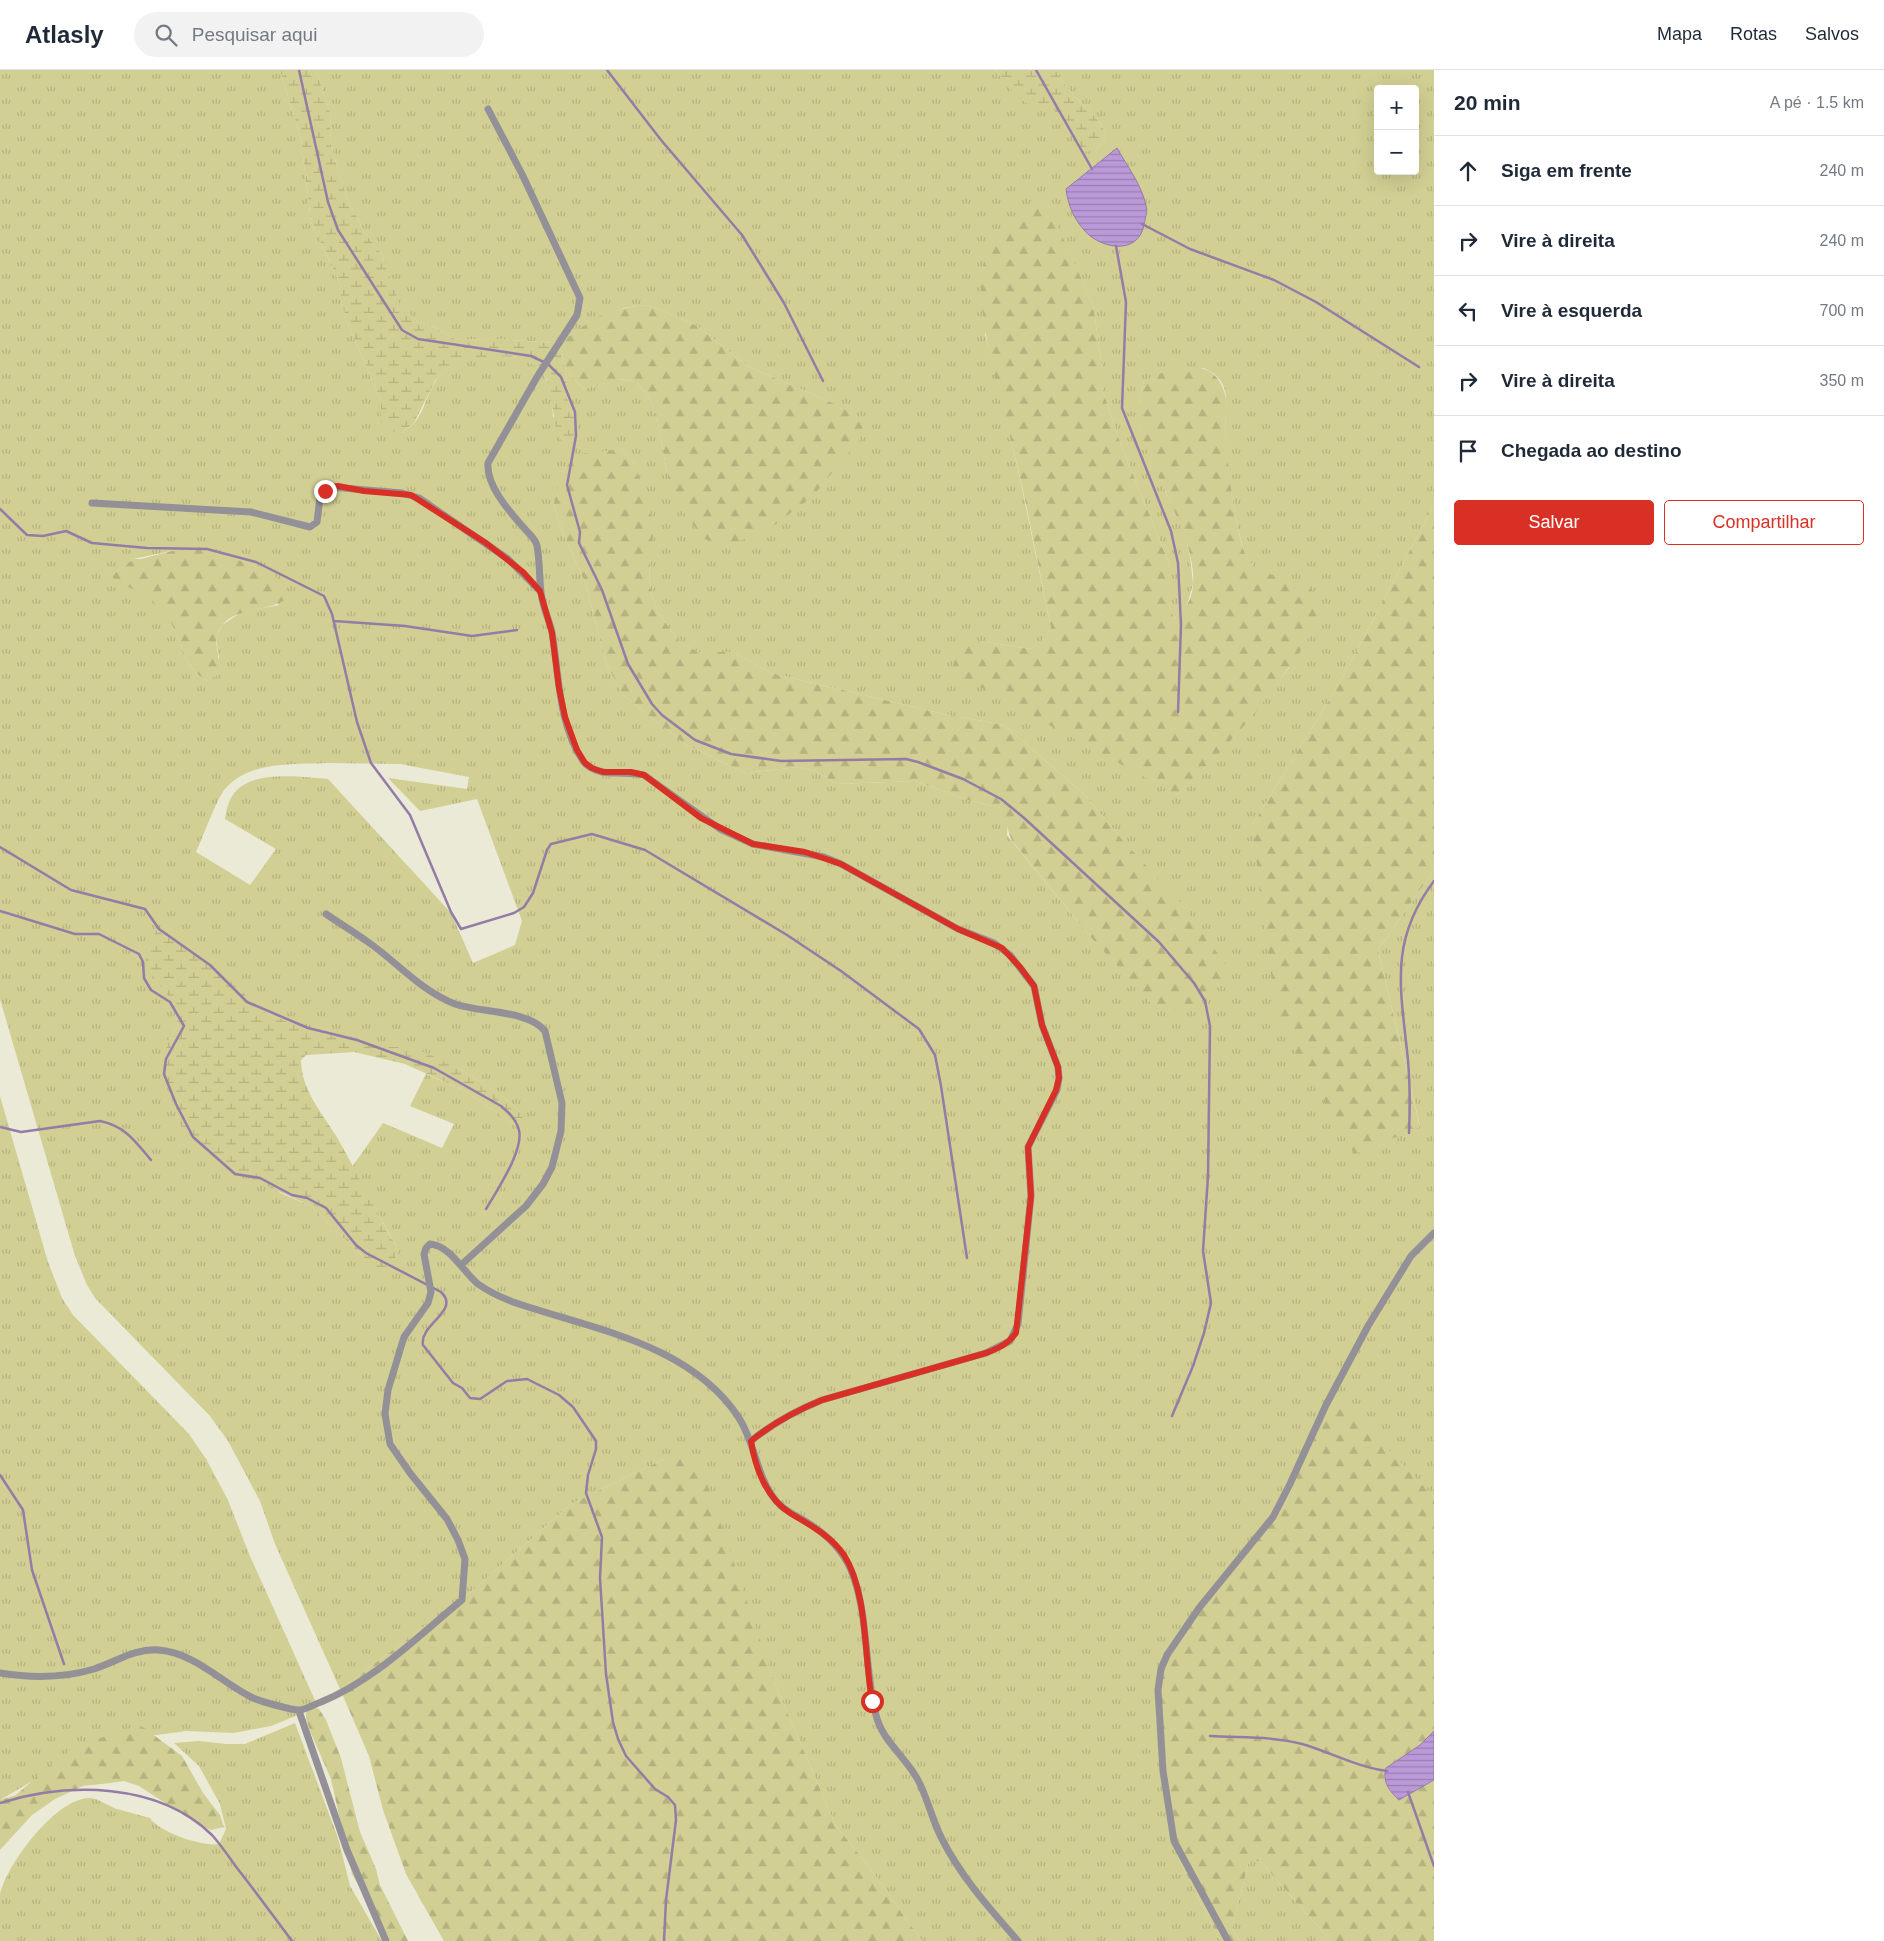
<!DOCTYPE html>
<html lang="pt">
<meta charset="utf-8">
<style>
:root{--surface:#fff;--page:#f2f2f3;--text:#1f2937;--muted:#747a83;--line:#e0e1e3;--accent:#d93025}
body{margin:0;font-family:Arial,sans-serif;background:var(--page);color:var(--text)}
.controls{position:absolute;right:15px;top:15px;display:grid;overflow:hidden;border-radius:5px;box-shadow:0 5px 20px #0002}
.controls button{width:45px;height:45px;display:grid;place-items:center;padding:0;border:0;border-bottom:1px solid var(--line);background:var(--surface);color:var(--text);font:25px sans-serif}
.stop{position:absolute;width:15px;height:15px;margin:-11px;border:4px solid #d93025;border-radius:50%;background:#fff}
.stop.end{background:#d93025;border-color:#fff;box-shadow:0 1px 5px #0008}
.list{margin:0;padding:0;list-style:none}
h2{display:flex;justify-content:space-between;align-items:center;height:65px;margin:0;padding:0 20px;font-size:21px}
h2 small{font-size:16px;font-weight:400;color:var(--muted)}
.list li{display:grid;grid-template-columns:32px 1fr auto;gap:15px;align-items:center;box-sizing:border-box;height:70px;padding:0 20px;border-top:1px solid var(--line)}
.list b{display:block;font-size:19px;white-space:nowrap}
.list em{font-size:16px;font-style:normal;color:var(--muted)}
.actions{display:flex;gap:10px;padding:15px 20px}
.actions a{flex:1;padding:11px 0;border:1px solid var(--accent);border-radius:5px;text-align:center;font-size:18px;color:var(--accent)}
.actions .main{background:var(--accent);color:#fff}
.icon{flex:none;width:28px;height:28px;fill:none;stroke:currentColor;stroke-width:2;stroke-linecap:round;stroke-linejoin:round}
.map{position:relative;flex:none;width:1434px;height:1871px;overflow:hidden}
header{display:flex;align-items:center;gap:30px;box-sizing:border-box;height:70px;padding:0 25px;background:var(--surface);border-bottom:1px solid var(--line)}
header strong{font-size:24px}
nav{display:flex;gap:28px;margin-inline-start:auto;font-size:18px}
.search{width:350px;height:45px;background:var(--page);display:flex;align-items:center;gap:12px;box-sizing:border-box;padding:0 18px;border-radius:28px;color:var(--muted);font-size:19px}
main{display:flex}
aside{flex:1;background:var(--surface)}
.map>svg:first-child{display:block}
.grass{fill:url(#grass-tufts);fill-rule:evenodd}
.forest{fill:url(#forest-firs)}
.wetland{fill:url(#wetland-marsh)}
.water{fill:url(#water-rules);stroke:#947ca6}
.lines{fill:none;stroke-linecap:round;stroke-linejoin:round}
.stream{stroke:#947ca6;stroke-width:2.5}
.street{stroke:#949097;stroke-width:7}
.route{stroke:#d93025;stroke-width:6}
</style>
<header>
<strong>Atlasly</strong>
<div class="search"><svg class="icon" aria-label="search" viewBox="0 0 24 24"><circle cx="10" cy="10" r="6"/><path d="M15 15l6 6"/></svg>Pesquisar aqui</div>
<nav><a>Mapa</a><a>Rotas</a><a>Salvos</a></nav>
</header>
<main>
<div class="map">
<svg width="1434" height="1871" viewBox="0 0 1434 1871">
<defs>
<pattern id="grass-tufts" width="24" height="20" patternUnits="userSpaceOnUse" patternTransform="scale(1.25)"><rect width="24" height="20" fill="#d1cf93"/><path d="M3 7l-1-3M5 7V3M7 7l1-3M15 17l-1-3M17 17v-4M19 17l1-3" fill="none" stroke="#b4b27f"/></pattern>
<pattern id="forest-firs" width="22" height="20" patternUnits="userSpaceOnUse" patternTransform="scale(1.25)"><rect width="22" height="20" fill="#d1cf93"/><path d="M5 1l3.5 6h-7zM16 11l3.5 6h-7z" fill="#b4b27f"/></pattern>
<pattern id="wetland-marsh" width="20" height="14" patternUnits="userSpaceOnUse" patternTransform="scale(1.25)"><rect width="20" height="14" fill="#d1cf93"/><path d="M1 5h8M5 5V1M11 12h8M15 12V8" fill="none" stroke="#b4b27f"/></pattern>
<pattern id="water-rules" width="6" height="5" patternUnits="userSpaceOnUse" patternTransform="scale(1.25)"><rect width="6" height="5" fill="#bb99d9"/><path d="M0 2.5h6" fill="none" stroke="#997eb0"/></pattern>
</defs>
<rect width="100%" height="100%" fill="#eaead6"/>
<path class="grass" d="M0 0H280L301 69 311 152 341 216V230L348 255 381 330V351L401 363C406 359 412 356 416 351 427 335 429 315 444 301 464 284 518 280 538 297 551 309 552 331 553 347L578 358 568 332 566 300 584 319 620 309 636 312 649 327 658 353 668 408 835 334 749 297 697 256 657 238 645 235 624 238 599 247 567 268 553 273 499 269 456 270 436 258 417 251 399 235 381 183 365 163 347 128 330 72 331 45 316 0H995L1021 30 1048 35 1059 44 1066 52 1079 78 1093 81 1106 71C1106 52 1088 41 1077 29 1069 21 1062 10 1055 0H1434V435L1339 614 1253 754 1420 1056 1378 880 1434 800V1427L1333 1324 1284 1437 1161 1586 1179 1790 1220 1871H922L866 1793 836 1756 775 1614 664 1389 571 1434 470 1523 340 1619 275 1474 260 1431 228 1371 210 1346 95 1228 87 1215 75 1186 0 929ZM1378 19H1415V101H1378ZM1046 133 1093 234 1102 298V318L1121 375 1169 493V533L1174 549 1186 539 1193 514 1190 486 1182 454 1166 423 1139 357V334L1144 311 1204 298C1209 301 1217 305 1220 310 1230 323 1225 343 1225 359 1225 385 1236 465 1247 488 1253 500 1266 504 1278 508L1289 598 1233 668 1177 725 980 571 1031 579 1044 569 1051 558 1018 399 985 264ZM621 379 635 394 651 491 649 509 652 526 658 542 680 573 699 582H733L771 603 939 643 1004 655 1083 723 1125 773 1089 865 1007 765 1008 748 1001 738 968 730 915 711 837 714 815 701 799 697 745 703 685 674 623 625 606 593 586 515 558 451 554 434 566 397ZM195 476 257 497 279 535 242 542 222 555 216 567 219 588 208 611C181 599 182 564 166 543 152 526 131 516 111 506L133 489ZM327 693 400 694 469 707 467 719 388 708 420 741 477 729 522 851 515 875 473 893 451 843 328 709C300 707 244 698 230 730 227 736 226 743 225 749L276 779 250 815 196 782C202 769 217 728 225 719 250 690 293 695 327 693ZM172 931 253 934 265 943 322 964 356 968 376 977H408L460 999 505 1028 520 1042 522 1060 465 1021 426 1004 410 1036 454 1054 442 1078 383 1053 352 1097 399 1181 367 1191 311 1136 280 1123 168 971 178 956Z
M0 1026 48 1192 62 1228 73 1245 189 1364 206 1389 228 1430 249 1484 318 1637 271 1656 233 1663 186 1661 97 1673 0 1730Z
M295 1653 338 1768 350 1816 382 1871H0C0 1857 0 1839 0 1825 6 1795 55 1729 89 1728 98 1728 108 1736 117 1739 128 1742 139 1745 150 1748 159 1762 202 1777 219 1774L226 1759 220 1734 199 1696 174 1673 199 1671 226 1674H245Z
M1249 1791H1260L1331 1871H1240L1232 1858Z"/>
<path class="forest" d="M1040 130 1046 133 1051 142 1093 234 1102 298V318L1121 375 1169 493V533L1174 549C1230 510 1147 403 1139 356 1136 341 1141 325 1144 311 1174 295 1218 284 1226 329 1228 340 1224 352 1225 363 1227 387 1236 472 1248 489 1265 515 1321 503 1320 540 1319 555 1307 569 1300 581 1280 611 1257 642 1233 668 1216 688 1195 706 1177 725L951 601 960 575 980 571 1031 579 1044 569 1051 558C1040 505 1030 451 1018 398 1006 346 967 230 987 182 996 159 1020 143 1040 130Z
M645 235 657 238 697 256 749 297 835 334 857 346 863 358 860 369 813 426 764 463 726 475 704 469 679 436 668 408 658 353 649 327 636 312 621 309 584 319 566 300 559 271C574 266 585 253 599 246 614 240 630 237 645 235Z
M621 379 635 394 652 450 653 466 649 509 652 526 658 542 680 573 699 582H733L771 603 939 643 1004 655 1083 723 1125 773 1182 834 1226 895 1227 903C1223 909 1219 917 1213 922 1201 934 1174 942 1158 941L1089 865 1014 773C1005 761 1010 752 1001 738L968 730 915 711 837 714 815 701 799 697 745 703 685 674 623 625 606 593 586 515 558 451 554 434 555 425 566 397 580 384Z
M1434 435V800L1378 880 1420 1057 1355 1084 1300 992 1277 946 1261 836 1253 754 1339 614Z
M195 475C212 481 266 498 277 508 284 513 286 521 286 529 266 544 225 535 217 566 215 572 218 580 218 586 219 592 218 599 217 605L208 611C181 599 182 564 165 543 149 522 129 521 111 506L133 489H141Z
M1333 1323 1434 1427V1661C1420 1679 1395 1687 1384 1706L1390 1721 1399 1730 1434 1710V1871H1331L1260 1791H1249L1232 1858 1240 1871H1220L1179 1790 1156 1664 1161 1586 1284 1437Z
M698 1387 775 1614 836 1756 866 1793 922 1871H444L406 1804 383 1740 369 1686 340 1619 470 1523 571 1434 664 1389Z
M306 1635 319 1639 326 1650 341 1688 360 1762 376 1799 380 1815 408 1871H390L352 1804 331 1709 310 1661 306 1648Z
M140 1655 182 1686 203 1723 220 1745 224 1757 211 1760 199 1755 139 1716 124 1711 110 1713 83 1716 55 1729 32 1745 0 1780V1730L16 1725 55 1691 76 1676Z"/>
<path class="wetland" d="M280 0H316L331 45 330 72 347 128 365 163 381 183 400 235 417 251 436 258 456 270 499 269 553 273 559 271 566 300 568 331 578 358 573 370 564 375 557 363 547 309 538 297 514 287 494 286 467 290 445 300 435 311 414 353 401 363H396L381 352V330L348 255 341 230V216L311 152 301 69Z
M995 0H1055C1062 10 1069 21 1077 29 1088 41 1106 52 1106 71L1093 81 1084 82C1072 72 1070 53 1057 43 1043 31 1033 38 1021 30 1011 23 1003 9 995 0Z
M161 857 199 882 265 943 322 964 356 968 376 977H408L426 983 460 999 505 1028 520 1042 524 1051 522 1060 465 1021 405 994 354 982 306 985 301 990C301 1020 323 1044 338 1069 359 1106 377 1144 399 1181L391 1194 383 1200 367 1191 311 1136 215 1092 181 1056 164 1007 163 996 168 971 178 956 172 931 144 895 156 861Z"/>
<path class="water" d="M1117 78C1127 96 1142 115 1146 136 1148 141 1145 149 1144 155 1138 186 1100 179 1084 160 1073 147 1068 135 1066 119Z
M1434 1661V1710L1399 1730C1389 1721 1382 1711 1386 1698L1420 1675Z"/>
<g class="lines">
<path class="stream" d="M299 0 328 132 338 160 402 260 418 269 531 286 548 294 561 307 575 342 576 366 567 415 580 462 579 473 602 520 628 594 652 634 662 645 695 670 731 684 781 691 906 689 918 692 963 709 1001 729 1023 747 1159 872 1194 913 1205 931 1210 956 1208 1106 1203 1181 1211 1233 1204 1263 1193 1296 1172 1346
M607 0 661 70 742 165 784 233 823 311
M1036 0 1092 99
M1142 154 1190 179 1274 210 1316 232 1419 297
M1116 176 1126 232 1122 338 1171 461 1178 493 1181 555 1178 642
M0 439 27 465 43 466 66 461 92 473 147 478 207 479 256 492 324 526 332 544 357 652 371 693 410 745 451 842 461 859 514 843 524 837 533 823 547 780 551 774 592 764 645 780 787 865 841 901 919 959 935 985 941 1016 967 1188
M334 551 405 556 472 566 517 560
M0 777 71 820 145 839 159 859 210 895 247 932 308 958 357 970 434 998 501 1036C508 1042 515 1048 518 1057 527 1076 496 1122 486 1139
M0 841 75 864H99L139 884 143 892 144 908 151 920 170 932 184 956 166 989 164 1004 176 1034 193 1067 235 1104 260 1108 292 1125 307 1128 326 1138 356 1175 366 1183 441 1222C461 1241 419 1254 423 1275L453 1313 462 1318 470 1328 480 1329 507 1311 527 1309 559 1325 573 1337 596 1371V1379L588 1405 586 1423 602 1467 600 1508 606 1604 613 1652 618 1669 626 1686 655 1719 668 1727 675 1735 676 1750 666 1830 664 1871
M0 1057 21 1062 100 1051C125 1056 135 1071 151 1090
M1409 1063C1410 1039 1410 1014 1408 990 1401 920 1388 872 1434 811
M0 1405 23 1440 32 1500 64 1594
M1210 1666C1240 1668 1273 1666 1302 1674 1330 1682 1357 1697 1387 1701
M1408 1722 1434 1796
M0 1733C68 1712 158 1712 212 1765 221 1775 229 1787 237 1798 256 1822 274 1847 292 1871"/>
<path class="street" d="M488 39 522 104 580 228 577 245 537 307 488 393C486 416 510 442 524 458 529 464 536 469 537 476 540 491 539 507 541 522 542 536 549 549 552 562 559 604 558 654 583 691 596 709 626 700 644 705L720 759 753 774 824 787 841 794 958 859 994 873 1010 885 1034 916 1042 955 1058 997 1059 1008 1057 1020 1028 1077 1031 1126 1018 1254 1010 1271 986 1283 822 1330C795 1341 773 1353 751 1371
M92 433 251 442 310 457 317 452 320 427 331 417 402 423 419 428 508 489 540 521
M326 844C339 853 354 862 368 872 397 892 421 921 455 934 481 943 528 940 545 961L562 1033 561 1061 552 1097 543 1114 526 1136 461 1195
M0 1603C31 1608 64 1608 94 1599 116 1592 135 1578 159 1580 195 1583 222 1613 253 1628 259 1631 295 1641 300 1640 307 1639 315 1634 321 1632 375 1610 418 1566 462 1530L465 1489 458 1470 447 1449 410 1403 390 1374 385 1344 388 1320 404 1267 428 1233 431 1222 424 1184 426 1178 430 1174C451 1176 463 1202 478 1214 489 1222 500 1227 513 1232 591 1259 690 1273 739 1348 756 1375 756 1407 777 1432 785 1441 795 1445 805 1451 825 1463 842 1479 851 1500 869 1543 864 1599 876 1645 882 1671 906 1687 918 1710 928 1729 932 1750 942 1769 961 1807 990 1839 1018 1871
M299 1641 347 1780 386 1871
M1228 1871 1174 1771 1163 1701 1159 1636 1158 1620 1161 1599 1167 1585 1199 1538 1273 1447 1289 1416 1326 1335 1368 1256 1411 1186 1434 1163"/>
</g>
<g class="lines">
<path class="route" d="M325 421 331 417 338 416 364 421 411 425 486 473 523 502 540 521 552 563 559 618 565 647 577 680 585 693 592 698 603 702H631L644 705 701 748 753 774 805 782 841 794 958 859 1002 878 1020 897 1034 916 1042 955 1058 997 1059 1008 1056 1020 1028 1077 1031 1126 1016 1263C1008 1274 999 1278 986 1283L822 1330C795 1341 773 1353 751 1371 755 1397 766 1428 790 1443 810 1455 831 1466 844 1485 868 1523 864 1587 872 1631"/>
</g>
</svg>
<div class="controls">
<button>+</button>
<button>−</button>
</div>
<div class="stop" style="left:872px;top:1631px"></div>
<div class="stop end" style="left:325px;top:421px"></div>
</div>
<aside>
<h2>20 min<small>A pé · 1.5 km</small></h2>
<ul class="list">
<li><svg class="icon" aria-label="ahead" viewBox="0 0 24 24"><path d="M12 20V5M6 11l6-6 6 6"/></svg><div><b>Siga em frente</b></div><em>240 m</em></li>
<li><svg class="icon" aria-label="right" viewBox="0 0 24 24"><path d="M7 20v-9h11M14 6l5 5-5 5"/></svg><div><b>Vire à direita</b></div><em>240 m</em></li>
<li><svg class="icon" aria-label="left" viewBox="0 0 24 24"><path d="M17 20v-9H6M10 6l-5 5 5 5"/></svg><div><b>Vire à esquerda</b></div><em>700 m</em></li>
<li><svg class="icon" aria-label="right" viewBox="0 0 24 24"><path d="M7 20v-9h11M14 6l5 5-5 5"/></svg><div><b>Vire à direita</b></div><em>350 m</em></li>
<li><svg class="icon" aria-label="arrive" viewBox="0 0 24 24"><path d="M6 21V4h12l-3 4 3 4H6"/></svg><div><b>Chegada ao destino</b></div></li>
</ul>
<div class="actions"><a class="main">Salvar</a><a>Compartilhar</a></div>
</aside>
</main>
